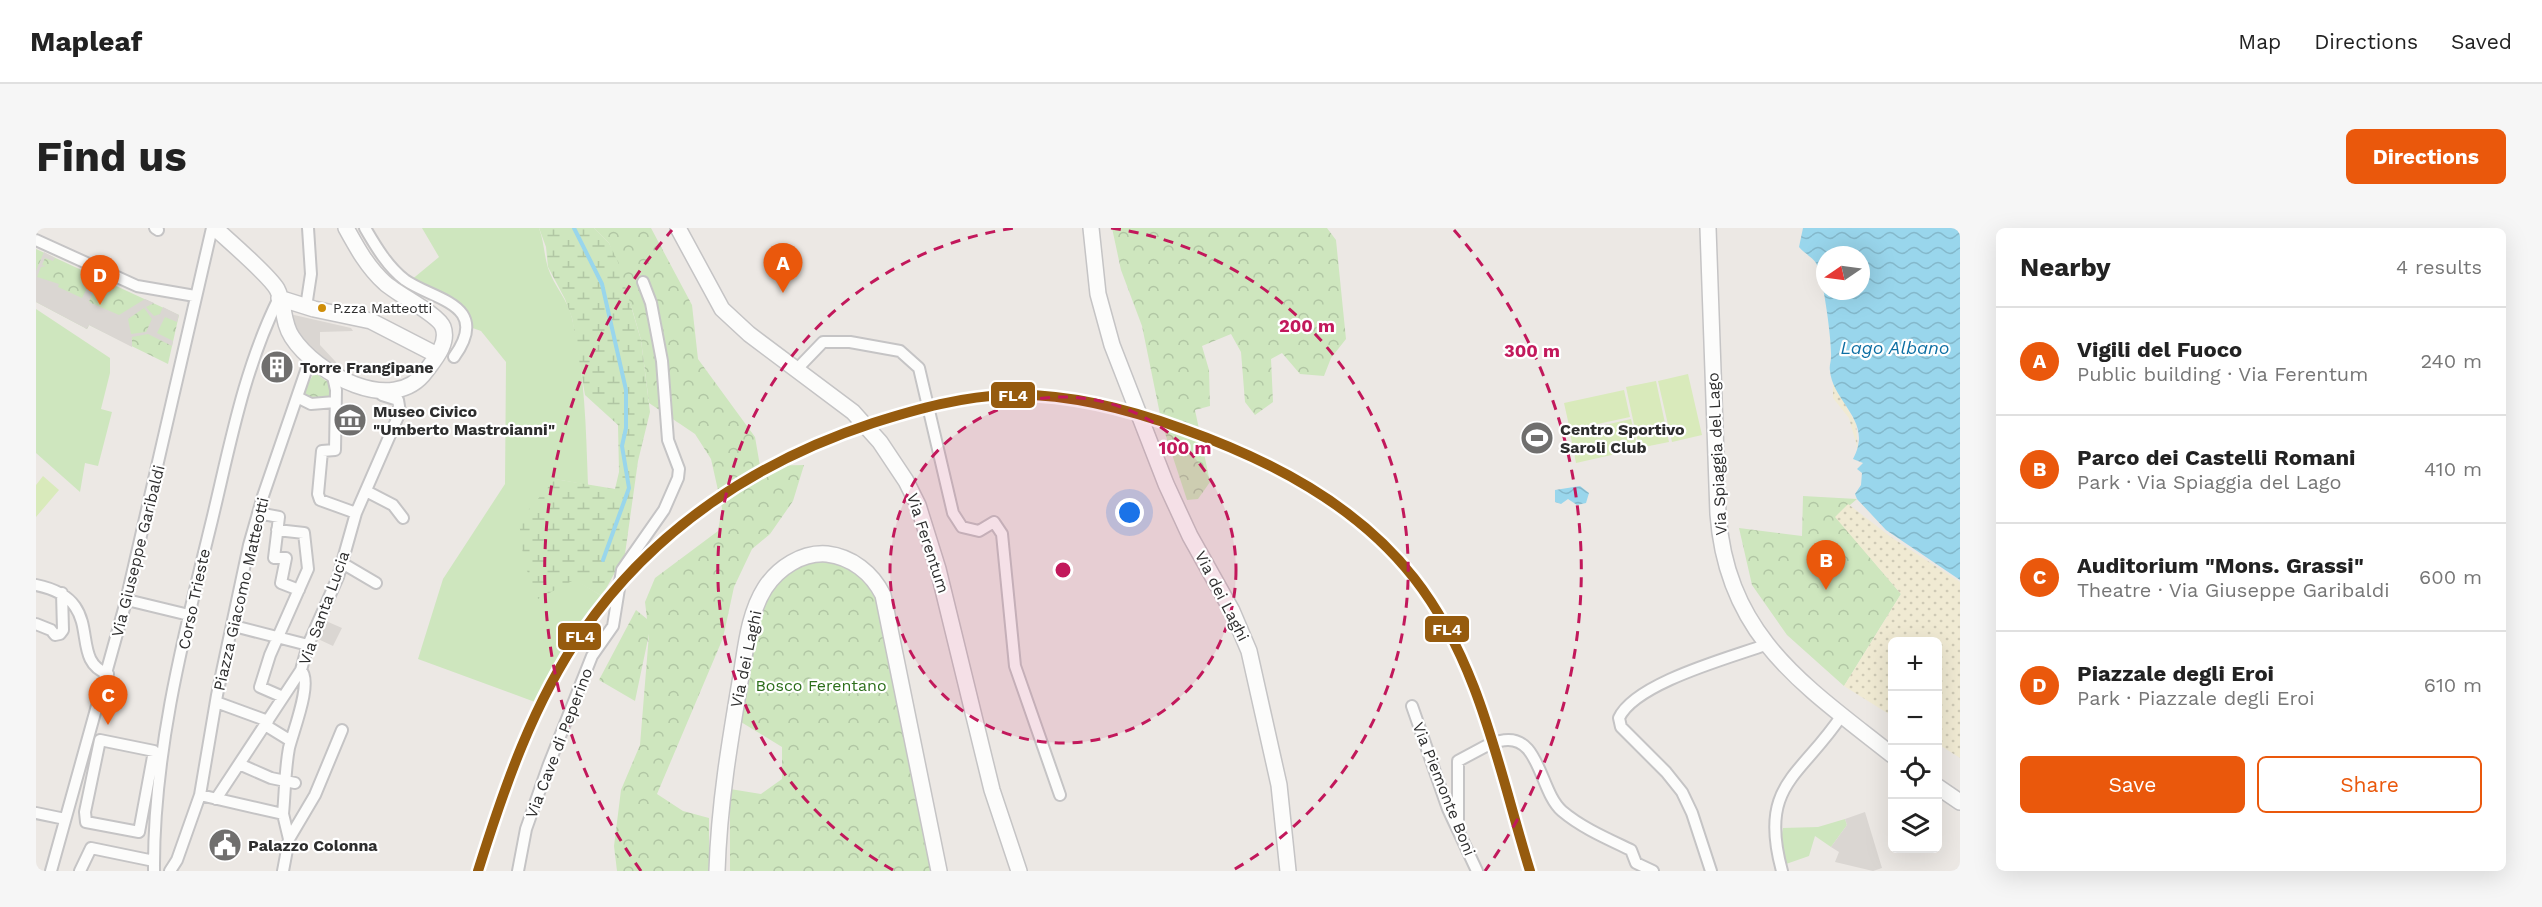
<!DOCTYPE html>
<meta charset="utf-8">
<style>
:root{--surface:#fff;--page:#f6f6f6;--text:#222;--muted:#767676;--line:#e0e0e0;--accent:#ea580c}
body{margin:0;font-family:"Work Sans",sans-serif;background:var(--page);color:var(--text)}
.controls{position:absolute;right:18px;bottom:18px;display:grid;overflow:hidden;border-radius:9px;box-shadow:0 6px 24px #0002}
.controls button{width:54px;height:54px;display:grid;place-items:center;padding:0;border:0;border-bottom:2px solid var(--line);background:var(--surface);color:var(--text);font:30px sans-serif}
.compass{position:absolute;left:1780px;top:18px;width:54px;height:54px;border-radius:50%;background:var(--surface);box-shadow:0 6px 24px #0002;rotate:257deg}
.you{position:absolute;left:1094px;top:285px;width:21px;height:21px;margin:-15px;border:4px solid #fff;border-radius:50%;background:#1a73e8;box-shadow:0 0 0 9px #1a73e833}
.badge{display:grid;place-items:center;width:39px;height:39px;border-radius:50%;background:var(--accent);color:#fff;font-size:20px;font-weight:700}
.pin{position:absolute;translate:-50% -50px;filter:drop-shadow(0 2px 3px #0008)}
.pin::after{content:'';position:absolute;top:32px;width:21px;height:18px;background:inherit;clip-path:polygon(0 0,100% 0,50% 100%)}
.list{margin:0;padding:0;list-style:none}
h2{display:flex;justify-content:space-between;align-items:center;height:78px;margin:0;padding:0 24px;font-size:26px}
h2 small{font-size:20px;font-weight:400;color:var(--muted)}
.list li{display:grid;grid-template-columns:39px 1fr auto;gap:18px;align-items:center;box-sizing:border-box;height:108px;padding:0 24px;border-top:2px solid var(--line)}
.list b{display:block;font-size:22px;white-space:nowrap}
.list p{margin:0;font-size:20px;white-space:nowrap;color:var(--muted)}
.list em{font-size:20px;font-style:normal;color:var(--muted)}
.actions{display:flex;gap:12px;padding:18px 24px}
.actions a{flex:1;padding:14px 0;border:2px solid var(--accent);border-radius:9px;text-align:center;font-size:21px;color:var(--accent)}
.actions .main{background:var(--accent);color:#fff}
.icon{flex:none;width:33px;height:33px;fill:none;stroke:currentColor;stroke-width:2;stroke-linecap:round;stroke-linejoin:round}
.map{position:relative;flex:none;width:1924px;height:643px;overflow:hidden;border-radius:9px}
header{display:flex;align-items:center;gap:36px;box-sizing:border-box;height:84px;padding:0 30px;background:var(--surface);border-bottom:2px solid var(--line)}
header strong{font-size:28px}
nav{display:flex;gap:33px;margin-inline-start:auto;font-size:21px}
.intro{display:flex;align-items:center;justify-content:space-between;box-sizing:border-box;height:144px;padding:0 36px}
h1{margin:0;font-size:42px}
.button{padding:15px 27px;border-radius:9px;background:var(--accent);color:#fff;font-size:21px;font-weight:700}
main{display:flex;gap:36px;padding:0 36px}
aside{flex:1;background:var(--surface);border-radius:9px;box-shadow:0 6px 24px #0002}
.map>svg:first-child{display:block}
.grass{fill:#cee6be}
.forest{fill:url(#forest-crowns)}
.wetland{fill:url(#wetland-marsh)}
.sand{fill:url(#sand-dots)}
.pitch{fill:#d9eabb}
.plaza{fill:#dad6d2;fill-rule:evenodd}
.water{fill:url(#water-waves);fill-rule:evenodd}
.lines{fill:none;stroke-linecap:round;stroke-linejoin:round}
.stream{stroke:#99d6ec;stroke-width:4}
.street-casing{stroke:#c5c4c5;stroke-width:14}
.secondary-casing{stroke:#c5c4c5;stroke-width:18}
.street{stroke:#fcfcfb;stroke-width:10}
.secondary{stroke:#fcfcfb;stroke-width:15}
.rail-1-casing{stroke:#fff;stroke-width:15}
.rail-1{stroke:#965b0e;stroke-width:10}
.ring{fill:none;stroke:#c2185b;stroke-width:3;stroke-dasharray:10 8}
.bus-dot{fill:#cf8e09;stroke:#fff;stroke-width:2}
.labels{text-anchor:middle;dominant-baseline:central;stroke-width:4.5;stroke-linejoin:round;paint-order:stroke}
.bus-label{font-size:14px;fill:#2e2e2e;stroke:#fff;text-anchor:start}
.poi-label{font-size:16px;font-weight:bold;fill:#2e2e2e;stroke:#fff;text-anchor:start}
.street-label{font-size:16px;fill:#2e2e2e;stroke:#fff}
.park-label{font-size:16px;fill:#2c6e1b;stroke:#fff}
.water-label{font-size:18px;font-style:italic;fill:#0d6fa3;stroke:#fff}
.centre{fill:#c2185b;stroke:#fff;stroke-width:3}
.ring-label{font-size:18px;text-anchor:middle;font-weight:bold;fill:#c2185b;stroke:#fff;stroke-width:4.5;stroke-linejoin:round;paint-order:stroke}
.line-badge{stroke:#fff;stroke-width:2}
.badge-label{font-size:16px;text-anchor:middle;font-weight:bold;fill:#fff}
</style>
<header>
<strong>Mapleaf</strong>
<nav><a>Map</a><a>Directions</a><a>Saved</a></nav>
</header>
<div class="intro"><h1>Find us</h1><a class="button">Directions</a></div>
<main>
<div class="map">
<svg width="1924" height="643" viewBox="0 0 1924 643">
<defs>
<pattern id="forest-crowns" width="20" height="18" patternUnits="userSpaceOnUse" patternTransform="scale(1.5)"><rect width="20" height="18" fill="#cee6be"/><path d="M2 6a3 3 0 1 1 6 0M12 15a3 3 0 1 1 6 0" fill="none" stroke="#b1c6a4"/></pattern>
<pattern id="wetland-marsh" width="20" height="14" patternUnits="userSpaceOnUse" patternTransform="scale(1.5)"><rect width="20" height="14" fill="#cee6be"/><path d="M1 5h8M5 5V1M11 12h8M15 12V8" fill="none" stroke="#b1c6a4"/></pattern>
<pattern id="sand-dots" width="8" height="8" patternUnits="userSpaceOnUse" patternTransform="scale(1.5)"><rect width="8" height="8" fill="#f0ead3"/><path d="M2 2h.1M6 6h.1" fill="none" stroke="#cec9b5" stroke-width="1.8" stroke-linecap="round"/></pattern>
<pattern id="water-waves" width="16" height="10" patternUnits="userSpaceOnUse" patternTransform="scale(1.5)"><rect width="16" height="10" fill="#99d6ec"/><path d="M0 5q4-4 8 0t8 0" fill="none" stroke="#84b8cb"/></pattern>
</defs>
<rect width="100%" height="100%" fill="#ece8e4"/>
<path class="grass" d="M386 0H503C508 13 508 27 512 40 518 58 532 72 536 90 549 145 550 201 552 257L519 251 538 351 566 368 529 422 499 474 382 431 407 351 469 256 470 134 445 103 431 98 426 83 374 53 403 29Z
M0 81 74 130V145L65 181 76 184 62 238 49 235 44 264 0 225Z
M1809 591 1811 597 1795 619 1779 608 1773 628 1750 636 1745 612 1747 600 1782 599Z"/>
<path class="forest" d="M558 0H615L656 77 662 131 719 209 724 238 768 237 757 273 734 306 716 321 698 359 687 410 621 566 647 583 673 590V643H581L578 618 585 562 604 517 613 406 599 473 563 452 600 382 611 391 609 374 619 350 682 303 686 280 675 231 659 206 613 175 605 112 597 84 573 15Z
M1076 0H1291L1300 12 1310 111 1295 130 1288 148 1264 146 1246 125 1235 131 1237 174 1219 187 1209 174 1205 124 1195 106 1166 118 1173 142 1174 178 1159 182 1174 254 1162 271 1151 272 1126 196 1106 98 1085 42Z
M0 21 143 87 132 136 53 97 51 101 0 74Z
M277 147H282L293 155 294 173 270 170 269 161Z
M1767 268 1821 271 1800 289 1865 366 1808 458 1751 407 1716 357 1703 300 1766 308Z
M791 330 821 342 838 358 897 643H694V561L725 566 746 551V519L705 494C712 448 709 383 744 349 755 338 777 333 791 330Z"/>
<path class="wetland" d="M503 0H558L573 15 582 34 605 112 614 184 602 233 589 326 566 368 538 352 502 371 488 335 483 293 519 251 579 261 583 244 582 197 549 167 536 90 529 71 512 39 510 19Z"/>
<path class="sand" d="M1797 154 1820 196 1822 222 1813 190 1797 170Z
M1812 276 1855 309 1924 354V530L1902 516V413H1856V488L1808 458 1865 366 1799 289Z"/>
<path class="pitch" d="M1652 146 1666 207 1636 214 1622 153Z
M1620 153 1633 214 1603 220 1590 159Z
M1588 162 1594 189 1534 202 1528 175Z
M1595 191 1602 221 1540 235 1534 205Z
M7 248 23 262 0 289V257Z"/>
<path class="plaza" d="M8 24 19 30 17 33 9 30 6 37 10 38 5 39 1 49 23 56 22 59 46 70 51 60 45 55 52 57 56 47 63 50 59 59 65 63 64 65 57 63 53 74 83 87 109 71 118 75 110 79 118 88 124 86 127 79 143 87 141 94 129 89 121 105 137 113 136 118 112 106 96 109V119L53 97 51 101 0 74V43ZM108 80 116 91 110 104 95 106 92 91Z
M258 87 315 100 317 103 284 104V117L312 147 292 136 276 122 251 91Z
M290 393 306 400 297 418 282 411Z
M1829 584 1846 640 1837 643 1799 634 1803 624 1795 619 1811 597 1809 591Z"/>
<path class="water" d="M1767 0H1924V352L1850 302 1821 271 1819 266 1825 257 1826 245 1821 241 1827 235 1817 231C1838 193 1797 175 1794 143 1793 138 1795 134 1795 129 1796 113 1787 47 1780 35 1776 29 1768 25 1763 19ZM1789 27H1825V63H1789Z
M1544 258 1553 265 1550 275 1541 277 1532 271 1525 276 1519 274V262Z"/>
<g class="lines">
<path class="stream" d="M538 0 566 56 590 162V200L586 218 593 260 567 332"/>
<defs>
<path id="street" d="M119 0 122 2
M329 0C340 19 352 39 369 52 397 72 456 76 418 129
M0 12 101 58 159 68
M270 79 275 46 272 0
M761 141 787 114H814L864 123 883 140 917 285 926 299 943 303 958 294 966 306 979 438 1024 567
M296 144 300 162 299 222 286 223 282 266 284 272 320 285
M263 170 275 176 299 174
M330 263 357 277 367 290
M222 285 243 289 238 330H250L245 355 263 362
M241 302 268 305 272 341 234 427 224 459 247 469
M306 335 340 355
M0 357C74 372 29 431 72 446
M91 372 153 387
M0 396 15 402 19 407 24 406 27 402 26 365
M198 398 272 417
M180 474 232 493
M1376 478 1412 581 1441 643
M229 497 255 513
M64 512 118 523 103 604 50 594 49 584Z
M1464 513C1504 503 1503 563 1526 583 1546 600 1572 611 1595 622L1600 635 1617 643
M203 536 235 550 259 555
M164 567 247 586 253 611 247 643
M180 571 265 442 272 417 302 349 320 285 364 184 362 172 346 167
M0 585 29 591
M247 586C249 565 249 541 253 520 257 503 277 454 265 442
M1422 596V533L1450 518
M253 611 279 567 306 502
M15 643 89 377 176 0
M44 643 55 620 118 633
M118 643C117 525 148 406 176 292 194 217 208 140 243 70
M134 643 141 632 164 567 181 467 213 317 227 268 274 131
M482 643 490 601 513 536 556 428 577 398 586 342 628 282 642 250 643 241 632 212 626 133 615 75 607 54
M1675 643 1656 585 1646 564 1630 544 1585 499 1583 490C1599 455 1693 430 1729 417
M1746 643C1722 556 1765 549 1806 487"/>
<path id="secondary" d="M179 0C193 13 233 47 241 61 249 76 246 94 256 109 279 145 357 189 390 143 399 131 413 115 407 99 402 86 362 67 349 55 332 40 321 20 310 0
M642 0 686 81 713 106 817 184 844 214 870 253 882 277 902 341 956 562 983 643
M1055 0 1062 66 1076 117 1130 256 1154 308 1196 383 1213 423 1243 557 1252 643
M1672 0 1682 286C1691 409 1768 457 1856 527
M243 70 278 81 335 93 401 127
M1902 559 1924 574
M681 643C683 577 694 512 705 448 710 418 713 385 729 360 742 340 766 324 791 326 816 329 836 345 847 367L903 643"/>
</defs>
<use href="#street" class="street-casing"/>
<use href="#secondary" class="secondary-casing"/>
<use href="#street" class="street"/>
<use href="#secondary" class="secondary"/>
<defs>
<path id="rail-1" d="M442 643C468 560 497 475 547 403 618 301 721 233 837 195 881 181 927 168 973 167 1032 165 1092 181 1147 201 1234 232 1320 276 1378 350 1444 434 1463 543 1494 643"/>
</defs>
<use href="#rail-1" class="rail-1-casing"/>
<use href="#rail-1" class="rail-1"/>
</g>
<circle cx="1027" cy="342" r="173" fill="#c2185b" fill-opacity=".12"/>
<g class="ring">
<circle cx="1027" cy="342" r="173"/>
<path d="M857 642A345 345 0 0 1 979 0M1075 0A345 345 0 0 1 1197 642"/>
<path d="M605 643A518 518 0 0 1 636 2M1418 2A518 518 0 0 1 1449 643"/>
</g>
<defs>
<symbol id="building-disc" viewBox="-11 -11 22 22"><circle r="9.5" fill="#706f6e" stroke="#fff"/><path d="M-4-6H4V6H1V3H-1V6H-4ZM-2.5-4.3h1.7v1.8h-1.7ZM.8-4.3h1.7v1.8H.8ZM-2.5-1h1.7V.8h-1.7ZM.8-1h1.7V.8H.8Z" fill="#fff"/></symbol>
<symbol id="museum-disc" viewBox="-11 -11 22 22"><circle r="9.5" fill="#706f6e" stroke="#fff"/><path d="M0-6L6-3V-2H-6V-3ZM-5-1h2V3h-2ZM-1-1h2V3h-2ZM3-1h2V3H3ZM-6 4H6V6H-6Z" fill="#fff"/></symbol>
<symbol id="stadium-disc" viewBox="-11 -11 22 22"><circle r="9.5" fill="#706f6e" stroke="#fff"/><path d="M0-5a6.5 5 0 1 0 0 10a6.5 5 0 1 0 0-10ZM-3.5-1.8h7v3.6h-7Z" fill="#fff"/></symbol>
<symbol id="civic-disc" viewBox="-11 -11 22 22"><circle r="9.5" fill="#706f6e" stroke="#fff"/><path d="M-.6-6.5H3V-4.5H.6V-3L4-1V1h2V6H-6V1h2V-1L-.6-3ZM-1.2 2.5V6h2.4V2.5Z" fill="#fff"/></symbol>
</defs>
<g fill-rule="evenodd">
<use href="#building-disc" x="222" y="120" width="38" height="38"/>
<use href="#museum-disc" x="295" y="173" width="38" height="38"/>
<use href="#stadium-disc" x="1482" y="191" width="38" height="38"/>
<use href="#civic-disc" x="170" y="598" width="38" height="38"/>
</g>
<circle class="bus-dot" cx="286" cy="80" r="5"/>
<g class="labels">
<g class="bus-label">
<text x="297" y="80">P.zza Matteotti</text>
</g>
<g class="poi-label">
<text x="264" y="139">Torre Frangipane</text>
<text x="337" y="183">Museo Civico<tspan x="337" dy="18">"Umberto Mastroianni"</tspan></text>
<text x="1524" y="201">Centro Sportivo<tspan x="1524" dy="18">Saroli Club</tspan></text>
<text x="212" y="617">Palazzo Colonna</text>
</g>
<g class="street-label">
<text transform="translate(1681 226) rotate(-93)">Via Spiaggia del Lago</text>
<text transform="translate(892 315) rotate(72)">Via Ferentum</text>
<text transform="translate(102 323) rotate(-76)">Via Giuseppe Garibaldi</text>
<text transform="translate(205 366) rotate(-77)">Piazza Giacomo Matteotti</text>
<text transform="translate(1186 368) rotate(63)">Via dei Laghi</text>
<text transform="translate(158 371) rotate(-78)">Corso Trieste</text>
<text transform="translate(288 380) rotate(-70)">Via Santa Lucia</text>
<text transform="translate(710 431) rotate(-78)">Via dei Laghi</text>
<text transform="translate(523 515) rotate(-69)">Via Cave di Peperino</text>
<text transform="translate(1408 561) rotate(68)">Via Piemonte Boni</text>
</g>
<g class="park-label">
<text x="785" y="457">Bosco Ferentano</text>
</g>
<g class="water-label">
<text x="1859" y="119">Lago Albano</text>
</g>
</g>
<circle cx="1027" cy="342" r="9" class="centre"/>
<g class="ring-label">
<text x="1271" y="104">200 m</text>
<text x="1496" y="129">300 m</text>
<text x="1149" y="226">100 m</text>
</g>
<g class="line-badge">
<rect x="954" y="153" width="46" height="28" rx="6" fill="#965b0e"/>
<rect x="1388" y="387" width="46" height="28" rx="6" fill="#965b0e"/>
<rect x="521" y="394" width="45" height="29" rx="6" fill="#965b0e"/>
</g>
<g class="badge-label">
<text x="977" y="173">FL4</text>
<text x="1411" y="407">FL4</text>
<text x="544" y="414">FL4</text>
</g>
</svg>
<div class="controls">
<button>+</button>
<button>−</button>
<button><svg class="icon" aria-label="locate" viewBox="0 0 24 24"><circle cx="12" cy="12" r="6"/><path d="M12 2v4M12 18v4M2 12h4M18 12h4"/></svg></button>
<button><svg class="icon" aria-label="layers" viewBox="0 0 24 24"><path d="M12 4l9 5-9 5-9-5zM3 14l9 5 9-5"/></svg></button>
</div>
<svg class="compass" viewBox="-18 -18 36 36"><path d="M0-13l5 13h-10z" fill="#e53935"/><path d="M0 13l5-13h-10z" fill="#767676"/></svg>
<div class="you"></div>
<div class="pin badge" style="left:747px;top:65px">A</div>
<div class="pin badge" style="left:1790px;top:362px">B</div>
<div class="pin badge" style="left:72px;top:497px">C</div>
<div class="pin badge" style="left:64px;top:77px">D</div>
</div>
<aside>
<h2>Nearby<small>4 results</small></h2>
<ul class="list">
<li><span class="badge">A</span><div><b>Vigili del Fuoco</b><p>Public building · Via Ferentum</p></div><em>240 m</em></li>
<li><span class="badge">B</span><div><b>Parco dei Castelli Romani</b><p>Park · Via Spiaggia del Lago</p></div><em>410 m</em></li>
<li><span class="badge">C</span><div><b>Auditorium &quot;Mons. Grassi&quot;</b><p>Theatre · Via Giuseppe Garibaldi</p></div><em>600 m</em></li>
<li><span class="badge">D</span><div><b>Piazzale degli Eroi</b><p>Park · Piazzale degli Eroi</p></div><em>610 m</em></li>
</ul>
<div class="actions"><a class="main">Save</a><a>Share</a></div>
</aside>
</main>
